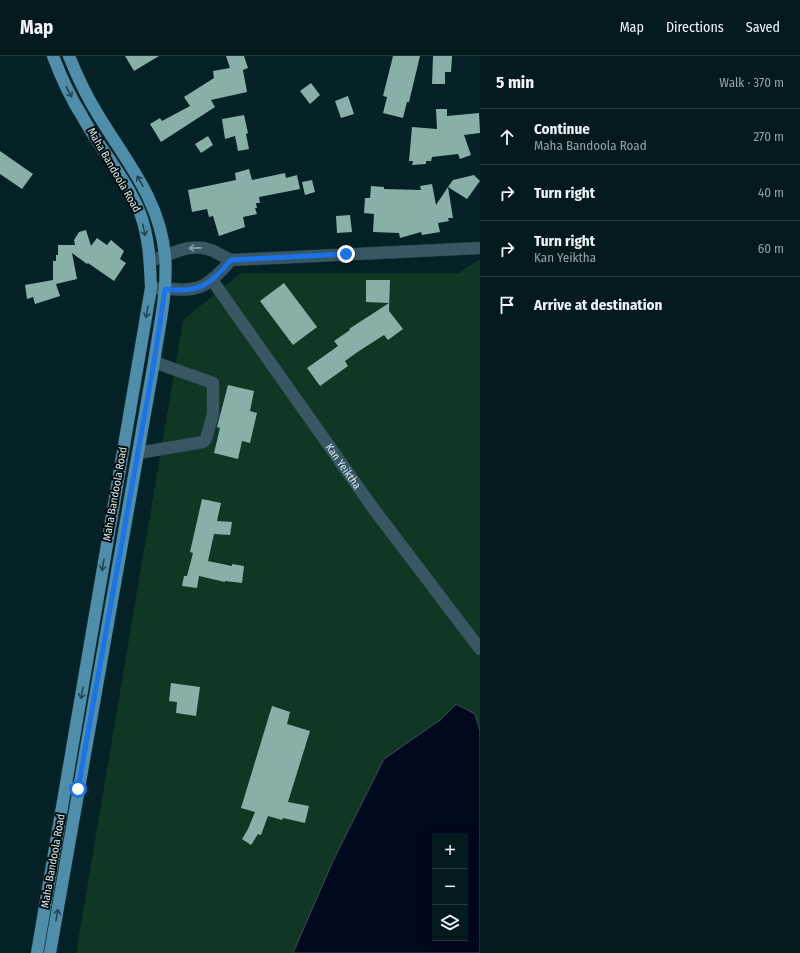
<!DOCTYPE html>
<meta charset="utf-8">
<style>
:root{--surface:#031a1c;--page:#0d2325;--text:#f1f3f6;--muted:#97a1a3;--line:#24383b}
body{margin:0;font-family:"Fira Sans Condensed",sans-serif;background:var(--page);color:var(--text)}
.controls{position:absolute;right:12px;bottom:12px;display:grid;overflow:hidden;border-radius:0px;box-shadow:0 2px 10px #0003}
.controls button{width:36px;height:36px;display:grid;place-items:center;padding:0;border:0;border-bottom:1px solid var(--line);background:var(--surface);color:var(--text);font:20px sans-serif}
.stop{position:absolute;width:12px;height:12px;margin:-9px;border:3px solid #1a73e8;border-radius:50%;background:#fff}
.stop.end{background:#1a73e8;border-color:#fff;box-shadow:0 1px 4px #0008}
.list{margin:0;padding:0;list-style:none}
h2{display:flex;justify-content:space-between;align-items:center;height:52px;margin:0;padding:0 16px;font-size:17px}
h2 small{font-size:13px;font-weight:400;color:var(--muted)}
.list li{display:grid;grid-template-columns:26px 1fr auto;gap:12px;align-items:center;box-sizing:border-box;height:56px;padding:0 16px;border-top:1px solid var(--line)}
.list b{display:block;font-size:15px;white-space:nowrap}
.list p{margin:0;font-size:13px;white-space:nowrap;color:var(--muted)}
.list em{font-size:13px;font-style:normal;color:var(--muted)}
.icon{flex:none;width:22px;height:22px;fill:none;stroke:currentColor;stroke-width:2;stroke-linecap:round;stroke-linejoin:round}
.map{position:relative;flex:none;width:480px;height:897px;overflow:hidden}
header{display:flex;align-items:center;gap:24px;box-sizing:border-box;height:56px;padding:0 20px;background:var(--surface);border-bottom:1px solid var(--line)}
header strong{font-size:19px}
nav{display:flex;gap:22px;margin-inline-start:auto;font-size:14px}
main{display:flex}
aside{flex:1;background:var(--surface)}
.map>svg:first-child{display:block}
.green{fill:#103723;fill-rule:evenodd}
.water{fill:#00081e;stroke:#404c5c;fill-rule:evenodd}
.building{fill:#89b0a8}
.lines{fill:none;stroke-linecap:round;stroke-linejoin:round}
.minor-casing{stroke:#213e41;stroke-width:13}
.major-casing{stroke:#213e41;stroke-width:13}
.minor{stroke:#395663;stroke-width:12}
.major{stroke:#4f8eaa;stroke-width:12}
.oneway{stroke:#244553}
.oneway2{stroke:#86a0a7}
.route{stroke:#1a73e8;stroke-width:5}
.labels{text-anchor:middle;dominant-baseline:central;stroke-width:4;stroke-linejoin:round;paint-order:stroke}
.street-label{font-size:11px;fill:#d4e9eb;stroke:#000a0b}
</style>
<header>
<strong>Map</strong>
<nav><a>Map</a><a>Directions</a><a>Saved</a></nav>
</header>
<main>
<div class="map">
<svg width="480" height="897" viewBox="0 0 480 897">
<rect width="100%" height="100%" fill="#042225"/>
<path class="green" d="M480 203V897H76L183 264 241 217H459ZM435 780H465V882H435Z"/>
<path class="water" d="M456 648 475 658 480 675V897H293L333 805 384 703 440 664ZM435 780H465V882H435Z"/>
<path class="building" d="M125 0H159L134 15Z
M226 0H244L248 12 243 14 247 36 211 44 215 51 161 86 150 68 160 62 162 65 190 50 184 41 214 22 213 15 230 12Z
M393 0H420L409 46H407L403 62 383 57 387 41 383 40Z
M433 0H452L451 16H445V28H432Z
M311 27 320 39 310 48 300 35Z
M348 40 354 58 341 62 335 45Z
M436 53H447V60L479 57 480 77 464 79 471 99 460 103 458 98 432 101 431 105H426V108L412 109 413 105H409L412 71 437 73Z
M244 59 248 77 246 78 249 93 238 95 235 80 225 83 222 63Z
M208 80 213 89 201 97 195 88Z
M0 95 33 118 22 133 0 118Z
M249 113 252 124 285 117 286 122 297 119 300 133 259 141 260 147H256L257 152H255L257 158 243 161 245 171 219 180 213 160 209 161 207 153 192 156 188 134 236 124 235 117Z
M474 119 480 125 467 143 448 131 453 124Z
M312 124 315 136 305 139 302 126Z
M432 128 436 149 448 131 453 162H448L449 165 438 167 440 176 422 179 421 176 400 182 399 177 373 176 374 158 364 157 365 142H370L371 130 384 131V133L421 134 420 130Z
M350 159 352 176 337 177 336 160Z
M86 174 91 190 97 182 107 189 111 184 124 195 120 203 126 207 114 225 88 207 87 208 72 197 77 223 56 228 60 240 35 248 33 241 27 243 25 229 53 224V205H56V199H58V189H75L74 184 79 176Z
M366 224H390L389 255 403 273 388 284 384 279 359 295 345 305 348 310 320 330 307 312 338 290 334 285 350 274 349 273 389 247 366 246Z
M284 227 317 271 293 289 260 245Z
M228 329 254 335 250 355 257 357 250 387 242 385 238 403 214 397 220 372 217 371Z
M202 443 221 447 217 465 232 466 230 479 214 478 208 505 232 510V508L244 510 242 527 225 525V526L199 520 197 532 182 530 184 520H187L193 497 190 496Z
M171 627 200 631 196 660 176 657 177 646 169 645Z
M272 650 290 656 287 668 310 675 288 746 309 750 305 767 283 762 282 764 268 760 261 779 258 778 251 789 242 783 248 773 255 756 241 752Z"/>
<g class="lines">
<defs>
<g id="minor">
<path d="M231 204 480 192"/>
<path d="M150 205C170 199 190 186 211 194 218 197 224 201 231 204"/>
<path id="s1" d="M212 224 373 452 480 593"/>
<path d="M151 232C193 234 201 240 231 204"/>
<path d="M138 397 203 386 206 383 213 358V327L154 306"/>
</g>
<path id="major" d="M37 897 151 232C150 207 149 180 140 157 126 122 100 93 82 60 70 41 61 21 53 0
M50 897 154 306C159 272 168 234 165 200 160 143 125 104 97 57 86 39 77 20 69 0"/>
</defs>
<use href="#minor" class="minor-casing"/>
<use href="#major" class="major-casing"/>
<use href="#minor" class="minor"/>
<use href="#major" class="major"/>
</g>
<defs><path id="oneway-shaft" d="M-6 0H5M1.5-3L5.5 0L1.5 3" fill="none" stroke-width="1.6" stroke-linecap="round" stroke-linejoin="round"/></defs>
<g class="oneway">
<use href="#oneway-shaft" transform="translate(69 36) rotate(62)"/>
<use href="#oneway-shaft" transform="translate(140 125) rotate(-119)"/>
<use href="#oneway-shaft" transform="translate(144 174) rotate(78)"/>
<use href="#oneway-shaft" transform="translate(147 256) rotate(100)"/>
<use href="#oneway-shaft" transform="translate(103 509) rotate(100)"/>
<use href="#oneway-shaft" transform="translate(82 637) rotate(100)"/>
<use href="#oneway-shaft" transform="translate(57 859) rotate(-80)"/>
</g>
<use class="oneway2" href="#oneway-shaft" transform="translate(195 192) rotate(179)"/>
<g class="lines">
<path class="route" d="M78 733 154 306 165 233C199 237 209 230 231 204L346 198"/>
</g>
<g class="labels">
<g class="street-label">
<text transform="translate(114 114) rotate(60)">Maha Bandoola Road</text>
<text stroke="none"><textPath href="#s1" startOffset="228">Kan Yeiktha</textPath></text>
<text transform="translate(115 438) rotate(-80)">Maha Bandoola Road</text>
<text transform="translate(53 805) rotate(-80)">Maha Bandoola Road</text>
</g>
</g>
</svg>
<div class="controls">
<button>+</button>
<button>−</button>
<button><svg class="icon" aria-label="layers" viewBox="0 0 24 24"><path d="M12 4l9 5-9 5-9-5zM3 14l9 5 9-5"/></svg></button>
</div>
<div class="stop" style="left:78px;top:733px"></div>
<div class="stop end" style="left:346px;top:198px"></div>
</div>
<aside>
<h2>5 min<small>Walk · 370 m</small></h2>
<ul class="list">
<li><svg class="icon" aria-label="ahead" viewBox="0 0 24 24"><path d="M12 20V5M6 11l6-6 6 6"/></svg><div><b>Continue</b><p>Maha Bandoola Road</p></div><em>270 m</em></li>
<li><svg class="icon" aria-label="right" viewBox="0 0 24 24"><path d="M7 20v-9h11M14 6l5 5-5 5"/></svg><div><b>Turn right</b></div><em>40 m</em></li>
<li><svg class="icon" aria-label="right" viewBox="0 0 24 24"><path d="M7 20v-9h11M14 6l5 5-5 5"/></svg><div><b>Turn right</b><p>Kan Yeiktha</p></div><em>60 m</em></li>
<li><svg class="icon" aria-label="arrive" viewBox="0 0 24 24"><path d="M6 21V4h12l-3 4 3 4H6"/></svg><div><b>Arrive at destination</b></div></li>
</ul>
</aside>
</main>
